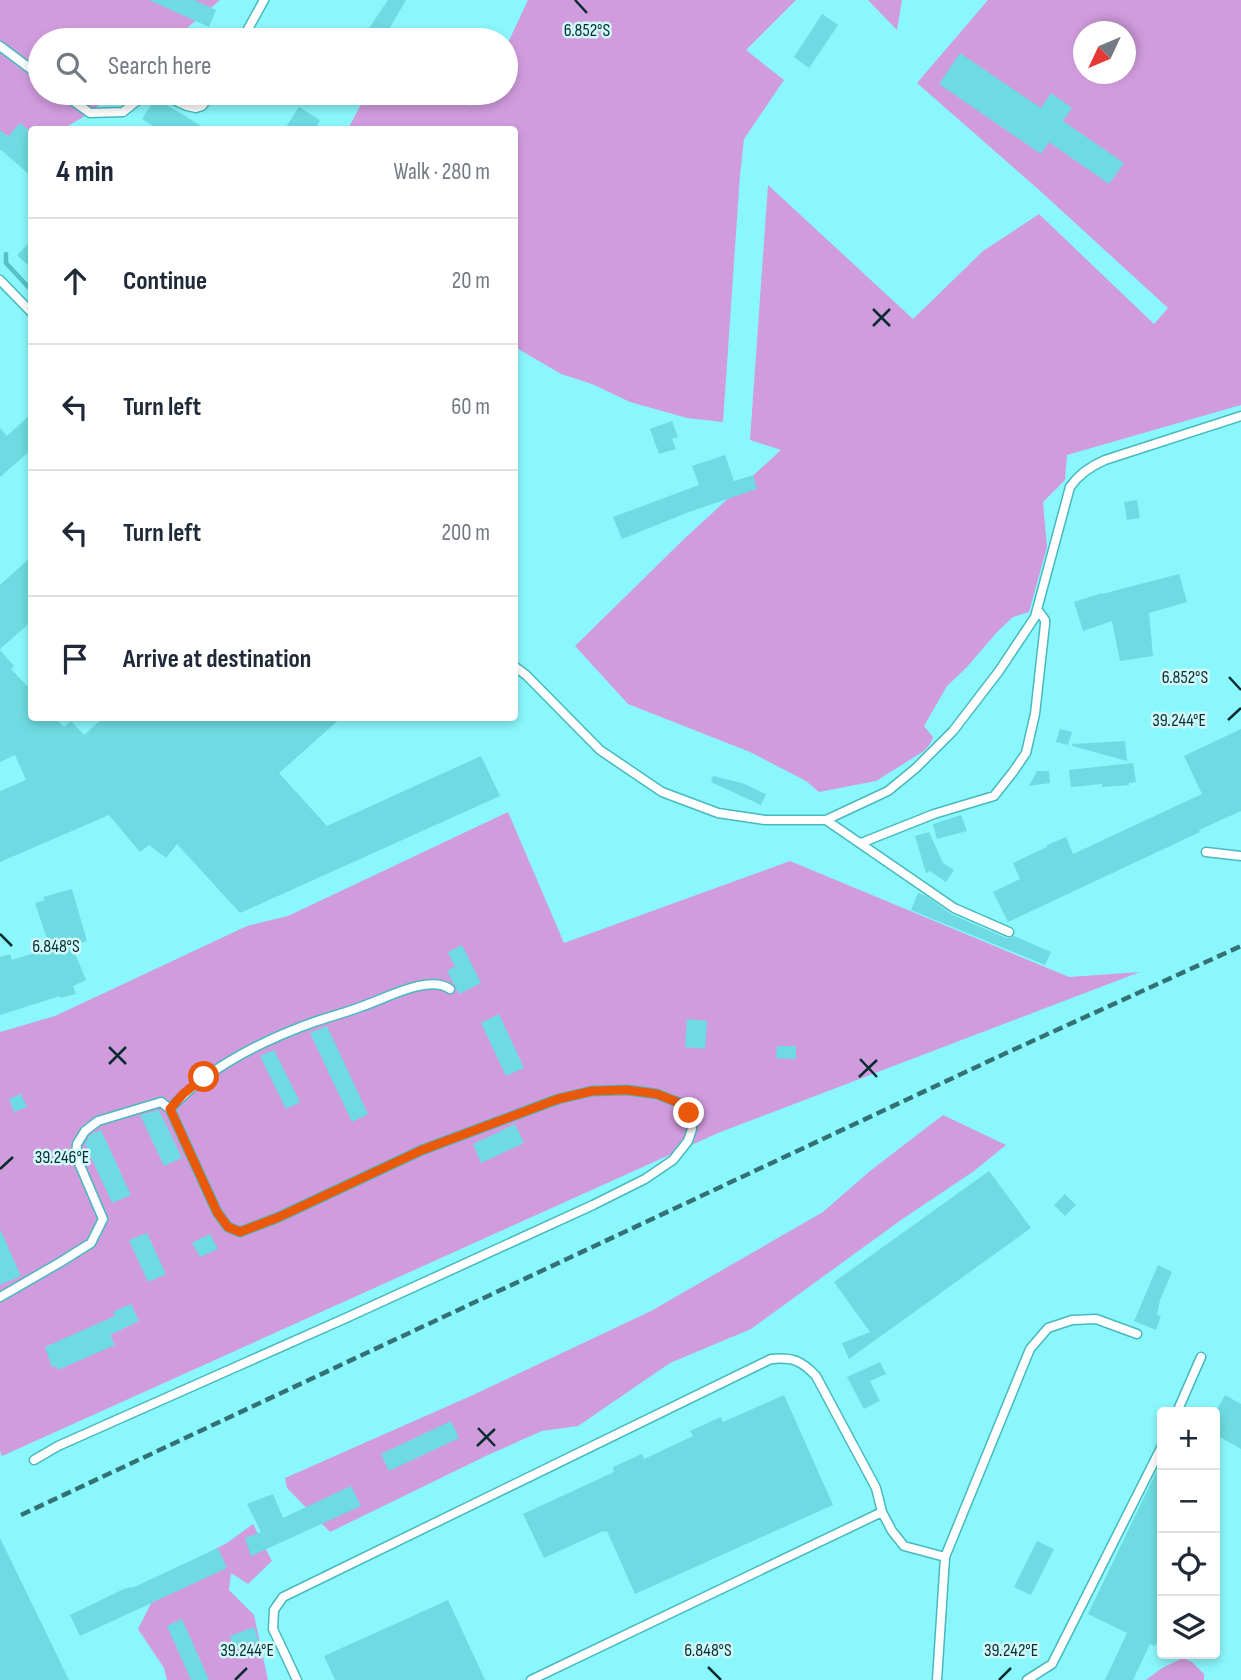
<!DOCTYPE html>
<meta charset="utf-8">
<style>
:root{--surface:#fff;--page:#f6f6f7;--text:#1f2937;--muted:#747a83;--line:#e0e1e3}
body{margin:0;font-family:"Sofia Sans Condensed",sans-serif;background:var(--page);color:var(--text)}
.controls{position:absolute;right:21px;bottom:21px;display:grid;overflow:hidden;border-radius:7px;box-shadow:0 4px 10px #0003}
.controls button{width:63px;height:63px;display:grid;place-items:center;padding:0;border:0;border-bottom:2px solid var(--line);background:var(--surface);color:var(--text);font:35px sans-serif}
.compass{position:absolute;left:1073px;top:21px;width:63px;height:63px;border-radius:50%;background:var(--surface);box-shadow:0 4px 10px #0003;rotate:226deg}
.stop{position:absolute;width:21px;height:21px;margin:-16px;border:5px solid #ea580c;border-radius:50%;background:#fff}
.stop.end{background:#ea580c;border-color:#fff;box-shadow:0 2px 7px #0008}
.list{margin:0;padding:0;list-style:none}
h2{display:flex;justify-content:space-between;align-items:center;height:91px;margin:0;padding:0 28px;font-size:30px}
h2 small{font-size:23px;font-weight:400;color:var(--muted)}
.list li{display:grid;grid-template-columns:46px 1fr auto;gap:21px;align-items:center;box-sizing:border-box;height:126px;padding:0 28px;border-top:2px solid var(--line)}
.list b{display:block;font-size:26px;white-space:nowrap}
.list em{font-size:23px;font-style:normal;color:var(--muted)}
.icon{flex:none;width:38px;height:38px;fill:none;stroke:currentColor;stroke-width:2;stroke-linecap:round;stroke-linejoin:round}
.map{position:relative;flex:none;width:1241px;height:1680px;overflow:hidden}
.search{position:absolute;background:var(--surface);box-shadow:0 4px 10px #0003;left:28px;top:28px;width:490px;height:77px;display:flex;align-items:center;gap:18px;box-sizing:border-box;padding:0 24px;border-radius:38px;color:var(--muted);font-size:26px}
.panel{position:absolute;background:var(--surface);box-shadow:0 4px 10px #0003;left:28px;top:126px;width:490px;height:595px;border-radius:7px}
.map>svg:first-child{display:block}
.green{fill:#d19cde;fill-rule:evenodd}
.lines{fill:none;stroke-linecap:round;stroke-linejoin:round}
.stream{stroke:#54c1c6;stroke-width:4.5}
.building{fill:#6ddbe1}
.lane-casing{stroke:#47b9be;stroke-width:11}
.lane{stroke:#fff;stroke-width:8}
.rail{stroke:#337174;stroke-width:4.5;stroke-dasharray:10 5;stroke-linecap:butt}
.route{stroke:#ea580c;stroke-width:9}
.ticks{fill:none;stroke:#072c2e;stroke-width:2.5}
.ticks-label{font-size:18px;text-anchor:middle;fill:#072c2e;stroke:#d1f8fa;stroke-width:5;stroke-linejoin:round;paint-order:stroke}
</style>
<div class="map">
<svg width="1241" height="1680" viewBox="0 0 1241 1680">
<rect width="100%" height="100%" fill="#8af7fc"/>
<path class="green" d="M0 0H220L173 40H40V93H113L90 113 63 129 32 130 31 147 0 132Z
M528 0H796L746 50 784 80 744 139 740 175 723 422 687 418 630 402 592 384 561 374 515 347 514 130 348 129 367 93H451L471 106 479 93H506V47Z
M868 0H902L897 30Z
M988 0H1241V405L1067 455 1065 480 1043 502 1047 547 1029 612 1013 617 998 631 966 668 947 686 924 726 933 737 930 744 924 751 876 781 819 792 806 781 750 752 628 704 575 646 684 539 781 450 750 440 768 185 913 319 983 251 1039 214 1154 324 1168 308 1038 189 917 83ZM1084 32H1126V74H1084Z
M508 812 564 943 790 861 1069 977 1140 972 718 1133 2 1456 0 1451V1032L55 1016 247 926 288 916Z
M943 1115 1006 1145 974 1171 901 1220 751 1329 670 1363 578 1426 542 1431 488 1455 330 1532 287 1488 285 1478 473 1395 651 1311 823 1212 870 1171Z
M253 1524 272 1561 248 1584 231 1573 229 1590 254 1615 268 1680H167L164 1668 138 1629 166 1574 227 1543Z
M1183 1658 1192 1662 1204 1674V1680H1146L1162 1668Z"/>
<g class="lines">
<path class="stream" d="M6 254V263L32 291"/>
</g>
<path class="building" d="M149 0H194L216 10 209 27Z
M388 0H406L384 38 369 28Z
M822 14 838 25 809 68 794 57Z
M960 53 1041 108 1051 93 1072 108 1063 121 1124 163 1109 184 1049 142 1041 154 939 84Z
M154 100 162 102 208 130H159L142 119Z
M299 107 320 120 315 130H284Z
M20 123 32 133V177L0 149V130L8 137Z
M32 240V269L17 255Z
M32 413V449L0 477V428L7 436Z
M672 421 678 437 672 439 676 449 659 454 650 429Z
M725 455 734 481 753 475 757 489 689 512 622 539 613 517 699 485 692 466Z
M1137 500 1140 518 1127 520 1124 502Z
M32 556V621L0 649V585Z
M1179 574 1187 602 1149 613 1153 656 1120 661 1112 621 1083 631 1074 602 1102 593V594Z
M0 650 14 666 11 669 32 691V718H55L64 727 71 721 84 735 103 718H341L279 773 327 826 481 756 500 796 240 913 177 844 166 858 149 845 140 852 109 815 0 862V791L26 780 15 755 0 762Z
M1060 729 1072 732 1068 745 1056 742Z
M1241 729V811L1199 830 1200 832 1008 922 993 892 1020 879 1013 863 1047 847V845L1066 837 1073 854 1202 794 1184 756Z
M1125 741 1127 761 1072 746V744Z
M1133 763 1136 782 1129 783V785L1102 787V784L1071 787 1069 770Z
M1037 771H1049L1050 783 1029 786Z
M713 776 742 783 766 794 761 805 711 782Z
M961 815 967 831 937 839 933 824Z
M929 832 943 863 954 870 946 882 930 871 926 873 915 836Z
M72 889 87 941 72 946 86 980 73 986 76 994 60 998V996L0 1015V957L10 954 12 960 50 948 35 903 45 900 43 897Z
M918 893 926 896 951 914 1006 938H1010L1014 936 1051 952 1045 965 911 910Z
M462 945 481 983 459 994 447 971 455 967 448 952Z
M499 1014 524 1068 506 1076 481 1023Z
M687 1019 707 1021 705 1049 685 1047Z
M327 1026 368 1114 352 1122 310 1033Z
M777 1046H796V1059L776 1058Z
M274 1050 300 1102 286 1109 260 1056Z
M21 1094 27 1107 14 1112 9 1099Z
M159 1110 182 1158 164 1166 140 1115Z
M515 1124 524 1143 481 1163 473 1144Z
M101 1130 131 1195 112 1203 85 1144 90 1135Z
M989 1171 1031 1228 849 1359 842 1343 870 1332 834 1282Z
M1065 1194 1076 1205 1065 1216 1054 1205Z
M0 1229 21 1276 0 1285Z
M147 1233 166 1274 148 1282 129 1240Z
M210 1234 218 1249 200 1257 192 1243Z
M1158 1265 1172 1272 1160 1300 1157 1315 1161 1316 1156 1330 1134 1321Z
M131 1304 139 1321 110 1335 115 1345 58 1370 56 1366 52 1367 45 1347 115 1316 113 1312Z
M880 1362 886 1374 870 1381 880 1401 864 1409 847 1377Z
M784 1395 833 1505 635 1594 607 1531 604 1532 603 1531 544 1558 523 1514 614 1472 613 1467 642 1454 644 1459 693 1436 690 1431 721 1417 723 1422Z
M1225 1395 1241 1404V1449L1215 1434V1413Z
M451 1421 459 1438 389 1471 381 1454Z
M1162 1460V1630L1155 1646 1150 1644 1133 1680H1105L1127 1633 1088 1614Z
M351 1486 361 1506 251 1556 245 1538 261 1532 247 1504 273 1494 283 1518Z
M0 1538 69 1680H0Z
M1037 1541 1054 1549 1031 1595 1014 1587Z
M218 1548 227 1568 80 1636 70 1615 124 1589 131 1587 132 1588Z
M448 1600 485 1680H335L324 1656Z
M182 1619 209 1680H191L167 1626Z
M254 1627 259 1642 235 1650 230 1636Z"/>
<g class="lines">
<defs>
<path id="lane" d="M242 40 264 0
M0 46 40 76
M62 93 90 113 123 112 142 97 151 93H158L187 106 196 108 202 106 212 93
M0 280 32 313
M514 666 526 675 600 750 662 792 718 813 765 820H826L888 791 916 768 953 731 999 671 1035 617 1070 487C1079 474 1091 466 1105 460L1241 416
M826 820 954 908 1009 932
M861 843 934 814 994 796 1013 772 1026 753 1035 714 1045 624V620L1037 609
M1206 852 1241 856
M170 1109C208 1067 263 1040 317 1021 332 1016 348 1012 363 1006 385 999 428 974 450 989
M0 1297 59 1263 91 1243 103 1219 76 1156 77 1144 85 1131 98 1121 161 1102 170 1109 217 1212 228 1227 240 1232 279 1217 422 1150 558 1099 592 1091 627 1090 657 1094 677 1102 689 1113 692 1129 688 1141 673 1160 645 1179 593 1205 346 1318 58 1446 34 1460
M1177 1412 1201 1357
M297 1680 273 1629 274 1610 283 1597 771 1359C792 1357 801 1360 816 1376L876 1488 882 1512 892 1531 904 1546 945 1557
M531 1680 882 1512
M937 1680 945 1557 1030 1349 1048 1328 1072 1320 1096 1319 1137 1334
M1027 1680 1052 1664 1162 1446"/>
</defs>
<use href="#lane" class="lane-casing"/>
<use href="#lane" class="lane"/>
<path class="rail" d="M21 1515 1004 1054 1241 946"/>
</g>
<g class="lines">
<path class="route" d="M204 1077 183 1094 170 1109 217 1212 228 1227 240 1232 279 1217 422 1150 558 1099 592 1091 627 1090 657 1094 677 1102 689 1113"/>
</g>
<path class="ticks" d="M575 0 587 13M873 309 890 326M873 326 890 309M1229 677 1241 690M1228 720 1241 708M0 934 12 946M109 1047 126 1064M860 1059 877 1077M109 1064 126 1047M859 1077 877 1060M0 1169 13 1157M478 1428 495 1446M477 1446 495 1429M708 1667 721 1680M235 1680 247 1668M999 1680 1011 1668"/>
<g class="ticks-label">
<text x="587" y="36">6.852°S</text>
<text x="1185" y="683">6.852°S</text>
<text x="1179" y="726">39.244°E</text>
<text x="56" y="952">6.848°S</text>
<text x="62" y="1163">39.246°E</text>
<text x="708" y="1656">6.848°S</text>
<text x="247" y="1656">39.244°E</text>
<text x="1011" y="1656">39.242°E</text>
</g>
</svg>
<div class="controls">
<button>+</button>
<button>−</button>
<button><svg class="icon" aria-label="locate" viewBox="0 0 24 24"><circle cx="12" cy="12" r="6"/><path d="M12 2v4M12 18v4M2 12h4M18 12h4"/></svg></button>
<button><svg class="icon" aria-label="layers" viewBox="0 0 24 24"><path d="M12 4l9 5-9 5-9-5zM3 14l9 5 9-5"/></svg></button>
</div>
<svg class="compass" viewBox="-18 -18 36 36"><path d="M0-13l5 13h-10z" fill="#e53935"/><path d="M0 13l5-13h-10z" fill="#747a83"/></svg>
<div class="stop" style="left:204px;top:1077px"></div>
<div class="stop end" style="left:689px;top:1113px"></div>
<div class="search"><svg class="icon" aria-label="search" viewBox="0 0 24 24"><circle cx="10" cy="10" r="6"/><path d="M15 15l6 6"/></svg>Search here</div>
<section class="panel">
<h2>4 min<small>Walk · 280 m</small></h2>
<ul class="list">
<li><svg class="icon" aria-label="ahead" viewBox="0 0 24 24"><path d="M12 20V5M6 11l6-6 6 6"/></svg><div><b>Continue</b></div><em>20 m</em></li>
<li><svg class="icon" aria-label="left" viewBox="0 0 24 24"><path d="M17 20v-9H6M10 6l-5 5 5 5"/></svg><div><b>Turn left</b></div><em>60 m</em></li>
<li><svg class="icon" aria-label="left" viewBox="0 0 24 24"><path d="M17 20v-9H6M10 6l-5 5 5 5"/></svg><div><b>Turn left</b></div><em>200 m</em></li>
<li><svg class="icon" aria-label="arrive" viewBox="0 0 24 24"><path d="M6 21V4h12l-3 4 3 4H6"/></svg><div><b>Arrive at destination</b></div></li>
</ul>
</section>
</div>
